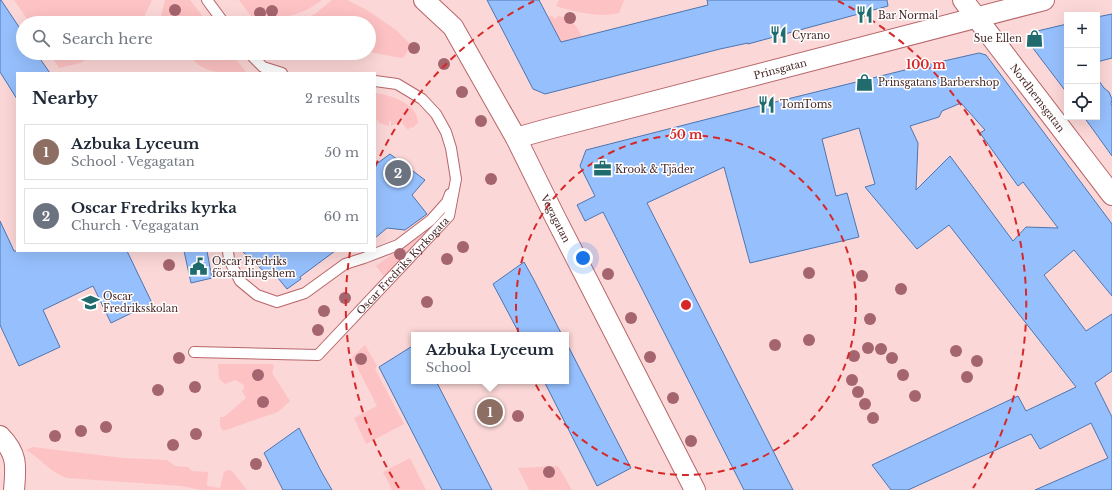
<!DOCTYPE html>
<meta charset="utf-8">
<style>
:root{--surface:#fff;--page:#f2f2f3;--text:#1f2937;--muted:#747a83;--line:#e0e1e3;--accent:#0f766e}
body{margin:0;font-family:"Libre Baskerville",serif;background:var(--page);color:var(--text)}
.controls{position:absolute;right:12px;top:12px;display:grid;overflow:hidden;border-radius:0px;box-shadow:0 4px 16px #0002}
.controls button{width:36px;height:36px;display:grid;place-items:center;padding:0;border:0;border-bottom:1px solid var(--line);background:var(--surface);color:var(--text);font:20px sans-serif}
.you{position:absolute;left:583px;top:258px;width:14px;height:14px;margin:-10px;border:3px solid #fff;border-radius:50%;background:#1a73e8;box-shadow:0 0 0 6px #1a73e833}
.badge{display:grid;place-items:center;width:26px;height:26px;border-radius:50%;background:var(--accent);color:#fff;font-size:13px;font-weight:700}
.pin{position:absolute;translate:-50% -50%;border:2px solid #fff;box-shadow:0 1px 4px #0006}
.popup{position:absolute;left:411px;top:332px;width:158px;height:52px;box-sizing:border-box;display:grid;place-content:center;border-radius:0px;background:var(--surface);filter:drop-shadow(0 1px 3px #0005);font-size:13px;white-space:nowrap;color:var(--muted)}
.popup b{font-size:15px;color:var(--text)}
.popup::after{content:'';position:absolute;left:50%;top:100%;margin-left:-8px;border:8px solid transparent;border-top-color:var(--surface)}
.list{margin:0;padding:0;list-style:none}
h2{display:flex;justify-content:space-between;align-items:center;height:52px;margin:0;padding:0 16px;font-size:17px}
h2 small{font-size:13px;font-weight:400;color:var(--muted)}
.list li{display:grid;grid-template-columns:26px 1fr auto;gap:12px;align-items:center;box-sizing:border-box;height:56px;margin:0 8px 8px;padding:0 8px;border:1px solid var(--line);border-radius:0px}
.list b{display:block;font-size:15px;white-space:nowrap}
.list p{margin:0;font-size:13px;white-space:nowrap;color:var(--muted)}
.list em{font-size:13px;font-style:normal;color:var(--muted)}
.icon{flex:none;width:22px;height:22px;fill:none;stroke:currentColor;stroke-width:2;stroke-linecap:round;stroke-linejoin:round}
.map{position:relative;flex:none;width:1112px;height:490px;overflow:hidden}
.search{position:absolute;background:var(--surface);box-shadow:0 4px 16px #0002;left:16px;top:16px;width:360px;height:44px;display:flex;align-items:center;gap:10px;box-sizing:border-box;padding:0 14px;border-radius:22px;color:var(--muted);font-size:15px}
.panel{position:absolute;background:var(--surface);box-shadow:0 4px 16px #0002;left:16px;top:72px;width:360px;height:180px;border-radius:0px}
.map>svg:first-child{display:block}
.green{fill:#fdc2c3}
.building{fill:#96c0fd;stroke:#4c75b1;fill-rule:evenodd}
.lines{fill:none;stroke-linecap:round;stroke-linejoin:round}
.lane-casing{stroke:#b7666a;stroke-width:12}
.street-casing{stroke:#b7666a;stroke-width:22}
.lane{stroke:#fff;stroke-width:10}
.street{stroke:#fff;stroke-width:20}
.tree{fill:#a5656e}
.ring{fill:none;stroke:#d62828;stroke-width:2;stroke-dasharray:7 5}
.labels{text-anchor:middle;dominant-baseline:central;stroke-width:3;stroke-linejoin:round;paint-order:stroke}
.poi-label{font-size:10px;fill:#4a2829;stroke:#fff;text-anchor:start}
.street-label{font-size:10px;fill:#4a2829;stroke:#fff}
.centre{fill:#d62828;stroke:#fff;stroke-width:2}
.ring-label{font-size:12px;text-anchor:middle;font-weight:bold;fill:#d62828;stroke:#fff;stroke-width:3;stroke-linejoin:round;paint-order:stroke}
</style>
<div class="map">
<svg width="1112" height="490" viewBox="0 0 1112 490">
<rect width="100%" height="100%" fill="#fcd7d7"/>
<path class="green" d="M14 0H152L144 17 137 23H30Z
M165 0H190L208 23H166L161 16Z
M239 0H322C300 17 280 19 253 19Z
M332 0H347L367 10 396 30 411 45 404 57 402 58 369 52V23H298L315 14Z
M559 0H624L619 13C599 18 575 12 556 6Z
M552 16 555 19 558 16C571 18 577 26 582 37L561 42 548 17Z
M49 53H99L80 63 59 68Z
M187 53H231L247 73C222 73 203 75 187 53Z
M296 53H361C338 56 318 61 296 53Z
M375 93C390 95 418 103 418 123L412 128 410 127 408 130 402 123 403 120 401 119 400 122 391 126V121H389V126L379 123 378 120 376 121 377 124 375 128Z
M427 232 385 278 376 266 405 245Z
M365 345 377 366 375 369 404 424 366 444 354 418 377 406 352 357Z
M218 364H273L274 367 272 373 290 401 278 412 223 431 220 426V417H224L246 398 242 391 244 388V385L235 380 225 384 219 379Z
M33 447 123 458 167 460 175 466 188 467 192 471 208 472 207 486 220 488 224 472 228 470 232 471 247 490H201L182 486 67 478C49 472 42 459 26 450Z
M410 458 426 490H392L383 472Z
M558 466 572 490H529L518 468Z"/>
<path class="building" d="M0 0H1L23 33V53H36L50 73H17V99L0 72Z
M487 0H539L561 42 708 5 707 0H887L888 6 748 44V43L720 49 545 94 533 89Z
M1112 14V58L1097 62V17Z
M1067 24V93L1029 43 1033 32Z
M979 53 986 55 1112 224V296L1074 250 1044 275 1086 331 1112 314V371L1095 383 1112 417V490H1035L1108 458 1091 423 1040 449 1031 434 908 490H891L872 465 1018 396 1026 411 1076 387 949 225 917 249 865 187 875 184 859 128 822 139 836 196 847 193 859 237 750 263 724 167 647 203 793 490H744L603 212 585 221 577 205 595 196 580 166 586 150 747 109 913 68ZM961 103 985 130 980 133 1018 186 1023 182 1058 228 1026 227 1013 241 950 156 916 190 918 143 910 126 939 117 942 111Z
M1097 78 1104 88 1109 92 1112 99 1111 104 1112 106V156L1084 117H1097Z
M390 154 425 180 412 195 427 214 405 230 387 228 375 238V165Z
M0 221 14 251H127L152 303 111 323 93 286 43 310 60 347 19 366 0 325Z
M184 251H207L212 278 191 283Z
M242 251H335L300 277 301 279 287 289 273 272 271 278Z
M524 262 534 280 562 335H520L510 316 493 284Z
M566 342 631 468 597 486 544 381H566Z
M414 345V381H436L492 490H442L379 367Z
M299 428 321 471 332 490H283L264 453Z"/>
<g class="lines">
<defs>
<g id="lane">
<path d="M207 0 224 23"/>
<path d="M249 53 263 67 282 73"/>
<path d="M228 251 229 260 240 281 257 295 277 302 305 293 345 264 364 258 398 245 431 220 447 202 450 194"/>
<path id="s1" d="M194 352 318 355 449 216 456 179 451 148 446 132 436 114 422 99 397 84 375 81"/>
</g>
<g id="street">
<path id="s2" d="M424 0 453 27 516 138 554 215 695 490"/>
<path id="s3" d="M963 0 1112 195"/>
<path id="s4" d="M516 138 548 129 1044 0"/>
<path d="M0 436C18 454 16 467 14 490"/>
</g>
</defs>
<use href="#lane" class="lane-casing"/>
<use href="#street" class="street-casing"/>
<use href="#lane" class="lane"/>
<use href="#street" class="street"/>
</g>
<g class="tree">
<circle cx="175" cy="10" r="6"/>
<circle cx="272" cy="11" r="6"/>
<circle cx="260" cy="13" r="6"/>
<circle cx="570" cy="18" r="6"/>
<circle cx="414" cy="48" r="6"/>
<circle cx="444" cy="64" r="6"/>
<circle cx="462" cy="92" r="6"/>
<circle cx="481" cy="121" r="6"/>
<circle cx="491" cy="179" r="6"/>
<circle cx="463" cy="247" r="6"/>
<circle cx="400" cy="254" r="6"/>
<circle cx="447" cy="259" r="6"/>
<circle cx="169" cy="265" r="6"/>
<circle cx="809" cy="273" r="6"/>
<circle cx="608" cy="274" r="6"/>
<circle cx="862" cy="276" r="6"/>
<circle cx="901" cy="289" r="6"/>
<circle cx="345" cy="298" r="6"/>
<circle cx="427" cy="302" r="6"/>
<circle cx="324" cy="311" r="6"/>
<circle cx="631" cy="318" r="6"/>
<circle cx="870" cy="319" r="6"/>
<circle cx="318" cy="330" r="6"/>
<circle cx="809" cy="340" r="6"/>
<circle cx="775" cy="345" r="6"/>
<circle cx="868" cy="348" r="6"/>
<circle cx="881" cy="349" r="6"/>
<circle cx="956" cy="351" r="6"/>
<circle cx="854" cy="356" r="6"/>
<circle cx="650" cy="357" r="6"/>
<circle cx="179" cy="358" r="6"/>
<circle cx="892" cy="358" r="6"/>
<circle cx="361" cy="359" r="6"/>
<circle cx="977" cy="361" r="6"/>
<circle cx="258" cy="375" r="6"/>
<circle cx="903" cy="375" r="6"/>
<circle cx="967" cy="377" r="6"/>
<circle cx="852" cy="380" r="6"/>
<circle cx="195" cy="387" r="6"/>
<circle cx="158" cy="390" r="6"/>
<circle cx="858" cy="392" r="6"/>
<circle cx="915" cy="396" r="6"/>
<circle cx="673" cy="398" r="6"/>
<circle cx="263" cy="402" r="6"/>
<circle cx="865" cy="404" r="6"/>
<circle cx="518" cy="416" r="6"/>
<circle cx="873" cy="418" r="6"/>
<circle cx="106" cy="427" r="6"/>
<circle cx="81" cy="431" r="6"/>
<circle cx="196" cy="434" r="6"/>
<circle cx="55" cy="436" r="6"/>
<circle cx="691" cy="441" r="6"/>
<circle cx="173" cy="445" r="6"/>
<circle cx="256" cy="464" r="6"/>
<circle cx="549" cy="472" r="6"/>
</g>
<g class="ring">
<circle cx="686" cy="305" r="170"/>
<path d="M399 488A340 340 0 0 1 350 252M375 167A340 340 0 0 1 534 1M838 1A340 340 0 0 1 973 488"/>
</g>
<defs>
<symbol id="restaurant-bare" viewBox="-9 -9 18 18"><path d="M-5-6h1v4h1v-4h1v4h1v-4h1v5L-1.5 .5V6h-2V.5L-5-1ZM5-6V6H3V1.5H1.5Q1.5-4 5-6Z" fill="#1f6b6d" stroke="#fff" stroke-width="2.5" paint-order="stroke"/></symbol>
<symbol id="shop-bare" viewBox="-9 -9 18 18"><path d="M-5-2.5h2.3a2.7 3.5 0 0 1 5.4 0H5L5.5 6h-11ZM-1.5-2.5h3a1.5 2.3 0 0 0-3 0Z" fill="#1f6b6d" stroke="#fff" stroke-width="2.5" paint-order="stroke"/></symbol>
<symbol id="office-bare" viewBox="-9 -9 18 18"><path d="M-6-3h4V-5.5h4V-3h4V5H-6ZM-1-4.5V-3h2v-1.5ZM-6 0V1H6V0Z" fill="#1f6b6d" stroke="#fff" stroke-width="2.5" paint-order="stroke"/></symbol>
<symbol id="civic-bare" viewBox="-9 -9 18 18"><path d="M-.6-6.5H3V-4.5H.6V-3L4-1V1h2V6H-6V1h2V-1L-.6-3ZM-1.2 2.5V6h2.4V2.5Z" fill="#1f6b6d" stroke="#fff" stroke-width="2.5" paint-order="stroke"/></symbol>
<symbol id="school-bare" viewBox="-9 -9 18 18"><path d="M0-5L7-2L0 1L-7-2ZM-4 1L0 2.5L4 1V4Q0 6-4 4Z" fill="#1f6b6d" stroke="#fff" stroke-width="2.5" paint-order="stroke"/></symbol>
</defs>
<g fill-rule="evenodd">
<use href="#restaurant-bare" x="852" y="2" width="25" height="25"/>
<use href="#restaurant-bare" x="766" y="22" width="25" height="25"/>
<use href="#shop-bare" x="1022" y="26" width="25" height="25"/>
<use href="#shop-bare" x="852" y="70" width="25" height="25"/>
<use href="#restaurant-bare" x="754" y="92" width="25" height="25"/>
<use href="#office-bare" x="590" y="156" width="25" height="25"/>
<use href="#civic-bare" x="186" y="254" width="25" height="25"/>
<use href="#school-bare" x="78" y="290" width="25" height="25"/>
</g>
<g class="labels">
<g class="poi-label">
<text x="878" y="15">Bar Normal</text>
<text x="792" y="35">Cyrano</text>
<text x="1022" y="38" text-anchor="end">Sue Ellen</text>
<text x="878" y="82">Prinsgatans Barbershop</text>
<text x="780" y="104">TomToms</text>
<text x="615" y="169">Krook &amp; Tjäder</text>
<text x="212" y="261">Oscar Fredriks<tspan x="212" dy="12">församlingshem</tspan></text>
<text x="103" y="296">Oscar<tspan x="103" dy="12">Fredriksskolan</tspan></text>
</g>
<g class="street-label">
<text stroke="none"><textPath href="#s4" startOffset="273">Prinsgatan</textPath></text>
<text stroke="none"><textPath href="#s3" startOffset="123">Nordhemsgatan</textPath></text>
<text stroke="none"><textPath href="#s2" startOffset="257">Vegagatan</textPath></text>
<text stroke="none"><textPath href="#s1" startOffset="247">Oscar Fredriks Kyrkogata</textPath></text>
</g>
</g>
<circle cx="686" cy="305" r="6" class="centre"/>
<g class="ring-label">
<text x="926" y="69">100 m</text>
<text x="686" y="139">50 m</text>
</g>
</svg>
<div class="controls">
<button>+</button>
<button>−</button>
<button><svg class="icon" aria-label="locate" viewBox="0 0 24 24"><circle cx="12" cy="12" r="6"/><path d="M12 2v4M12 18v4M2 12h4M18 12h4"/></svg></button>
</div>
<div class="you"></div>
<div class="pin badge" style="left:490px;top:412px;background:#8d6e63">1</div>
<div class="popup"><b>Azbuka Lyceum</b>School</div>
<div class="pin badge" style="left:398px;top:173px;background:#6b7280">2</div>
<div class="search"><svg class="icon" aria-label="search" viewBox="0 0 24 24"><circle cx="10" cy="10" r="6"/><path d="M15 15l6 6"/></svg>Search here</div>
<section class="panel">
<h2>Nearby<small>2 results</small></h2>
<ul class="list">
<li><span class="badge" style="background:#8d6e63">1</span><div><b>Azbuka Lyceum</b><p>School · Vegagatan</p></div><em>50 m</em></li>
<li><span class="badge" style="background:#6b7280">2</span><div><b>Oscar Fredriks kyrka</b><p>Church · Vegagatan</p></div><em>60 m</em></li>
</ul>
</section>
</div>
